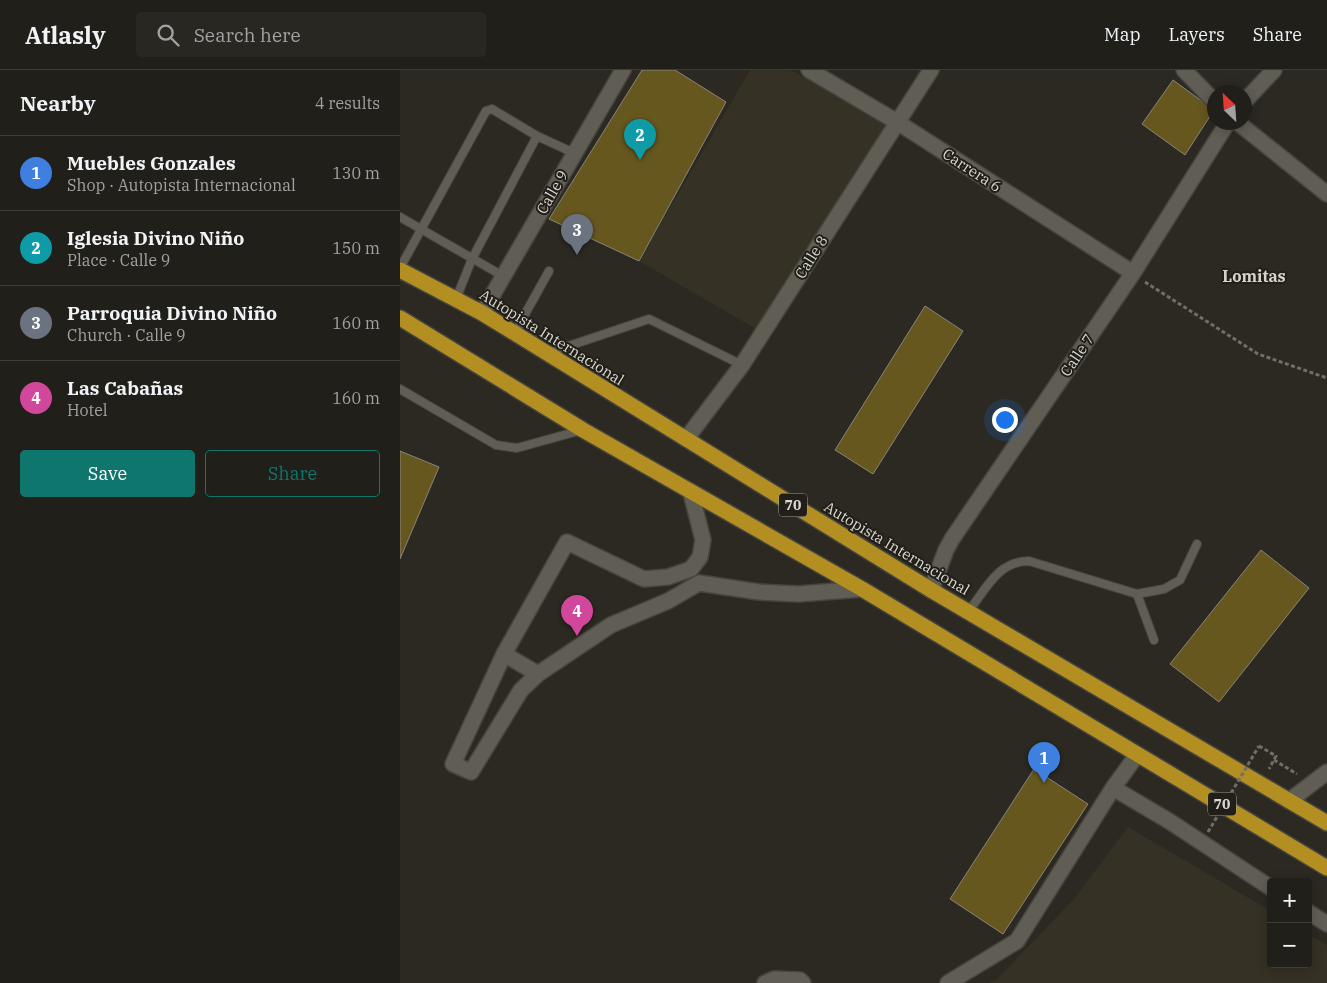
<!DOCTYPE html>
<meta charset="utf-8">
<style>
:root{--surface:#201f19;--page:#282722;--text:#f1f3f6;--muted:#a2a2a2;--line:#3d3d38;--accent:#0f766e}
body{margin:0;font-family:"IBM Plex Serif",serif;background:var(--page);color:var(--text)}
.controls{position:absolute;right:15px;bottom:15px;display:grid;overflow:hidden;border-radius:5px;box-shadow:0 2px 12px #0003}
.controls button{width:45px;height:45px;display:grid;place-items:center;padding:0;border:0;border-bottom:1px solid var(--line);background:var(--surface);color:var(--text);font:25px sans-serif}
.compass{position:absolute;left:807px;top:15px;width:45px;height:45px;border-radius:50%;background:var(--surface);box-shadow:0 2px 12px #0003;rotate:335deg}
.you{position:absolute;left:604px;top:349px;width:18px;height:18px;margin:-12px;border:4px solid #fff;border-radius:50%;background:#1a73e8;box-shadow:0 0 0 8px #1a73e833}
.badge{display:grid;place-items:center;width:32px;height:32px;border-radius:50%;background:var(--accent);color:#fff;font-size:16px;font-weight:700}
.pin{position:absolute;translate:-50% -41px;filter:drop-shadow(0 1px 2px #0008)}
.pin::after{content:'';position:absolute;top:26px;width:18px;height:15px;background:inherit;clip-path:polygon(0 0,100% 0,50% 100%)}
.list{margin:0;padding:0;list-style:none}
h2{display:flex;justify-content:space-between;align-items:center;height:65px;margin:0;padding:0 20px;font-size:21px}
h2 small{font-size:16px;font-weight:400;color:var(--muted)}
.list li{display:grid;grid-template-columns:32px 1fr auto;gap:15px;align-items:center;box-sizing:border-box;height:75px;padding:0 20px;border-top:1px solid var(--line)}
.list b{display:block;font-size:19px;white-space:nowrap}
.list p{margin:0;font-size:16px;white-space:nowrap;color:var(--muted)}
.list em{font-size:16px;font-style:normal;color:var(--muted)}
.actions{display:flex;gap:10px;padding:15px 20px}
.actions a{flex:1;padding:11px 0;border:1px solid var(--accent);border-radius:5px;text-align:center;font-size:18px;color:var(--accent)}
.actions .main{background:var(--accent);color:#fff}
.icon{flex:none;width:28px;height:28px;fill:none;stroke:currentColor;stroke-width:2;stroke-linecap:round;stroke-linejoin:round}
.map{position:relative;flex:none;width:927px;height:913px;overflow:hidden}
header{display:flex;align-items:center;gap:30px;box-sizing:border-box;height:70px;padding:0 25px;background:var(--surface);border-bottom:1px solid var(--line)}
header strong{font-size:24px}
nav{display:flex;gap:28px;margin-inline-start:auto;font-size:18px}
.search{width:350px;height:45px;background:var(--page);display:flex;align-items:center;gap:12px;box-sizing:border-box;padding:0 18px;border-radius:5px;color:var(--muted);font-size:19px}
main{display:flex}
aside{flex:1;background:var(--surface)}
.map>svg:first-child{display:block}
.built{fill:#353124}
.building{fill:#66571f;stroke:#87857b}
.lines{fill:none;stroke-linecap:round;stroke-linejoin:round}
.lane-casing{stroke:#46443e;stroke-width:10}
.street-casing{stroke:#46443e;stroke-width:18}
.highway-casing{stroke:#46443e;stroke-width:18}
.path{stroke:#706f67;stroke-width:3;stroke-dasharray:4 2.5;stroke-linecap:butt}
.lane{stroke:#5f5d54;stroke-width:8}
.street{stroke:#5f5d54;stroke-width:15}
.highway{stroke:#b38e21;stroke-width:15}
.path-bridge{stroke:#706f67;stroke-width:3;stroke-dasharray:4 2.5;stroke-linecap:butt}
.labels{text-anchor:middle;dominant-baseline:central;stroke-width:4;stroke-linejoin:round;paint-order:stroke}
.shield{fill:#211f17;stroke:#a1a099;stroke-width:1}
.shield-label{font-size:14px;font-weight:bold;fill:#d8d7d1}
.street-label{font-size:15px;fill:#d8d7d1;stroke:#211f17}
.neighbourhood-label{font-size:16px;font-weight:bold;fill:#d7d5ca;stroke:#211f17}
</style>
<header>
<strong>Atlasly</strong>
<div class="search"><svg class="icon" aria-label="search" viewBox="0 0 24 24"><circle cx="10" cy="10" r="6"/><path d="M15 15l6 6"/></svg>Search here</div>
<nav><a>Map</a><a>Layers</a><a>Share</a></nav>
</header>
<main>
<aside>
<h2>Nearby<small>4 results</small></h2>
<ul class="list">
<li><span class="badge" style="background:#3f7fe0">1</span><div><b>Muebles Gonzales</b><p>Shop · Autopista Internacional</p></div><em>130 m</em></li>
<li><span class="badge" style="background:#0f9aa8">2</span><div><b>Iglesia Divino Niño</b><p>Place · Calle 9</p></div><em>150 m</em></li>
<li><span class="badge" style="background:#6b7280">3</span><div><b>Parroquia Divino Niño</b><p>Church · Calle 9</p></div><em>160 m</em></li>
<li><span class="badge" style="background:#d1479c">4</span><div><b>Las Cabañas</b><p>Hotel</p></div><em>160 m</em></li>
</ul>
<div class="actions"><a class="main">Save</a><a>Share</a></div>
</aside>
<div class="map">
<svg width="927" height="913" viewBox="0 0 927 913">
<rect width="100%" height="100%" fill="#2b2921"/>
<path class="built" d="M350 0H391L486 54 363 263 239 191Z
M728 757 871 841V894H908V864L927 875V913H589L596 910 674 829Z"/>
<path class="building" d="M242 0H275L326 32 239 191 149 149Z
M773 10 814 40 785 85 742 54Z
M525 236 563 261 473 404 435 380Z
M0 381 39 397 0 489Z
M861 480 909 518 819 632 770 594Z
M634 699 688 734 603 864 550 829Z"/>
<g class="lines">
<defs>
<path id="lane" d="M0 147 103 206
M0 198 86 41 92 39 137 66
M56 229 72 189 137 66 174 83
M114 264 149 201
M148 283 249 249 342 295
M0 319 96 375 117 378 182 360
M737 524 754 570
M568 542C586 519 598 491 629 491L737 524 764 519 780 510 797 474"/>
<path id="street" d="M409 0 497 52 733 203
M784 0 814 31
M844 32 874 0
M837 52 927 124
M82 243 223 0
M286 369 342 295 531 0
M291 423 303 470 300 487 291 499 268 507 244 509 167 472 104 584 53 694 71 702 121 620 138 604 211 555 268 531 299 513 359 522 398 524 462 519
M531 520 546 480 552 469 733 203 828 52
M104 584 138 604
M713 718 769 751 871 818
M889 731 927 702
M908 842 927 854
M365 913 374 909 400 910 403 913
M548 913 617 871 713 718 737 685"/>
<path id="highway" d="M0 200 82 243 531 520 927 753
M0 248 183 360 462 519 927 798"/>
</defs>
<use href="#lane" class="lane-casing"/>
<use href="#street" class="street-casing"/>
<use href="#highway" class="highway-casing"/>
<path class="path" d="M745 212 858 284 927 308
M859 676 876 686 869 699
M874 690 897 704"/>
<use href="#lane" class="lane"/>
<use href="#street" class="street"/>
<use href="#highway" class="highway"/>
<path class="path-bridge" d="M808 762 859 676"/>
</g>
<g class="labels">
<g class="shield">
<rect x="379" y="423.5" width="28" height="23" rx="4"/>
<rect x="808" y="722.5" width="28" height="23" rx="4"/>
</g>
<g class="shield-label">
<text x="393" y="435">70</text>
<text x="822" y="734">70</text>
</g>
<g class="street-label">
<text transform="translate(572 100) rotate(33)">Carrera 6</text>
<text transform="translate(152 122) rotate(-60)">Calle 9</text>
<text transform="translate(411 187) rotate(-58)">Calle 8</text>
<text transform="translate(152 267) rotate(32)">Autopista Internacional</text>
<text transform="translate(677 285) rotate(-56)">Calle 7</text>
<text transform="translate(497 478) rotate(31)">Autopista Internacional</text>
</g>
<g class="neighbourhood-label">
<text x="854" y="206">Lomitas</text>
</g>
</g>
</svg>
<div class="controls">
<button>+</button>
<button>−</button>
</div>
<svg class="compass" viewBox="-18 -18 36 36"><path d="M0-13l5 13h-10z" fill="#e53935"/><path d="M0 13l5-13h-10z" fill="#a2a2a2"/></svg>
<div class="you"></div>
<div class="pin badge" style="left:644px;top:713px;background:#3f7fe0">1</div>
<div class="pin badge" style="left:240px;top:90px;background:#0f9aa8">2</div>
<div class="pin badge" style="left:177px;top:185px;background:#6b7280">3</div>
<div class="pin badge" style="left:177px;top:566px;background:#d1479c">4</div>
</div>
</main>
